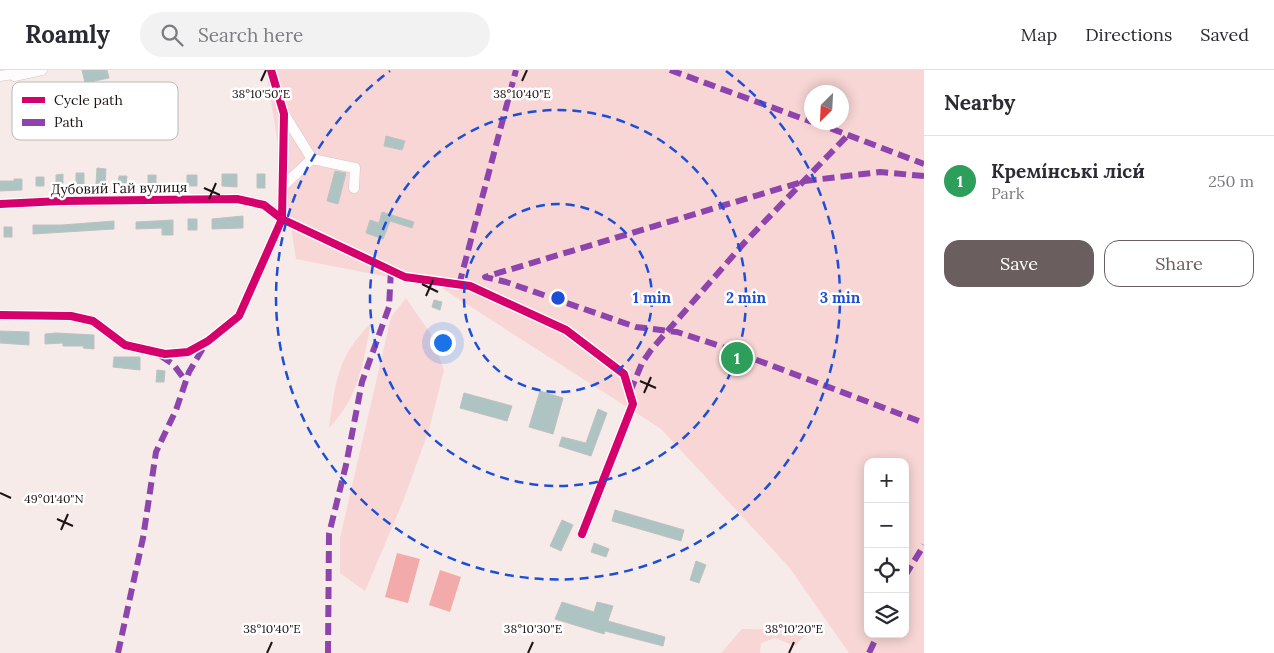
<!DOCTYPE html>
<meta charset="utf-8">
<style>
:root{--surface:#fff;--page:#f2f2f3;--text:#2b2b33;--muted:#7c7c81;--line:#e1e1e2;--accent:#6a5e5e}
body{margin:0;font-family:Lora,serif;background:var(--page);color:var(--text)}
.controls{position:absolute;right:15px;bottom:15px;display:grid;overflow:hidden;border-radius:10px;box-shadow:0 2px 12px #0003}
.controls button{width:45px;height:45px;display:grid;place-items:center;padding:0;border:0;border-bottom:1px solid var(--line);background:var(--surface);color:var(--text);font:25px sans-serif}
.compass{position:absolute;left:804px;top:15px;width:45px;height:45px;border-radius:50%;background:var(--surface);box-shadow:0 2px 12px #0003;rotate:204deg}
.you{position:absolute;left:442px;top:272px;width:18px;height:18px;margin:-12px;border:4px solid #fff;border-radius:50%;background:#1a73e8;box-shadow:0 0 0 8px #1a73e833}
.badge{display:grid;place-items:center;width:32px;height:32px;border-radius:50%;background:var(--accent);color:#fff;font-size:16px;font-weight:700}
.pin{position:absolute;translate:-50% -50%;border:2px solid #fff;box-shadow:0 1px 5px #0006}
.list{margin:0;padding:0;list-style:none}
h2{display:flex;justify-content:space-between;align-items:center;height:65px;margin:0;padding:0 20px;font-size:21px}
h2 small{font-size:16px;font-weight:400;color:var(--muted)}
.list li{display:grid;grid-template-columns:32px 1fr auto;gap:15px;align-items:center;box-sizing:border-box;height:90px;padding:0 20px;border-top:1px solid var(--line)}
.list b{display:block;font-size:19px;white-space:nowrap}
.list p{margin:0;font-size:16px;white-space:nowrap;color:var(--muted)}
.list em{font-size:16px;font-style:normal;color:var(--muted)}
.actions{display:flex;gap:10px;padding:15px 20px}
.actions a{flex:1;padding:11px 0;border:1px solid var(--accent);border-radius:15px;text-align:center;font-size:18px;color:var(--accent)}
.actions .main{background:var(--accent);color:#fff}
.icon{flex:none;width:28px;height:28px;fill:none;stroke:currentColor;stroke-width:2;stroke-linecap:round;stroke-linejoin:round}
.map{position:relative;flex:none;width:924px;height:583px;overflow:hidden}
header{display:flex;align-items:center;gap:30px;box-sizing:border-box;height:70px;padding:0 25px;background:var(--surface);border-bottom:1px solid var(--line)}
header strong{font-size:24px}
nav{display:flex;gap:28px;margin-inline-start:auto;font-size:18px}
.search{width:350px;height:45px;background:var(--page);display:flex;align-items:center;gap:12px;box-sizing:border-box;padding:0 18px;border-radius:28px;color:var(--muted);font-size:19px}
main{display:flex}
aside{flex:1;background:var(--surface)}
.map>svg:first-child{display:block}
.green{fill:#f7d6d5;fill-rule:evenodd}
.water{fill:#f3aaaa}
.building{fill:#aec4c2;stroke:#bfc1c0}
.lines{fill:none;stroke-linecap:round;stroke-linejoin:round}
.minor-casing{stroke:#d2c6c6;stroke-width:11}
.minor{stroke:#fefcfc;stroke-width:10}
.quiet{stroke:#8e44ad;stroke-width:6;stroke-dasharray:12 6;stroke-linecap:butt}
.cycleway-casing{stroke:#fff;stroke-width:11}
.cycleway{stroke:#d6006c;stroke-width:8}
.ticks{fill:none;stroke:#1e1212;stroke-width:2}
.ring{fill:none;stroke:#1d4ed8;stroke-width:2.5;stroke-dasharray:9 6}
.labels{text-anchor:middle;dominant-baseline:central;stroke-width:5;stroke-linejoin:round;paint-order:stroke}
.street-label{font-size:14px;fill:#1e1212;stroke:#fff}
.key{fill:#fff;stroke:#bcb8b8;stroke-width:1}
.key-label{font-size:14px;fill:#1e1212}
.ticks-label{font-size:12px;text-anchor:middle;fill:#1e1212;stroke:#fff;stroke-width:5;stroke-linejoin:round;paint-order:stroke}
.centre{fill:#1d4ed8;stroke:#fff;stroke-width:2.5}
.ring-label{font-size:15px;text-anchor:middle;font-weight:bold;fill:#1d4ed8;stroke:#fff;stroke-width:5;stroke-linejoin:round;paint-order:stroke}
</style>
<header>
<strong>Roamly</strong>
<div class="search"><svg class="icon" aria-label="search" viewBox="0 0 24 24"><circle cx="10" cy="10" r="6"/><path d="M15 15l6 6"/></svg>Search here</div>
<nav><a>Map</a><a>Directions</a><a>Saved</a></nav>
</header>
<main>
<div class="map">
<svg width="924" height="583" viewBox="0 0 924 583">
<rect width="100%" height="100%" fill="#f7ebea"/>
<path class="green" d="M266 0H924V583H849L789 497 661 359 440 217 296 189ZM812 22H842V52H812ZM868 392H905V564H868Z
M406 228 430 263 444 300 429 360 402 434 365 521 340 503V468L391 247Z
M371 253C363 293 359 327 329 358 336 312 336 288 371 253Z
M742 559 810 560 795 576 775 568 761 573 760 583H721Z"/>
<path class="water" d="M397 483 420 489 408 533 385 527Z
M440 500 461 507 450 542 429 535Z"/>
<path class="building" d="M82 0H107L109 8 85 13Z
M386 66 405 71 402 80 384 76Z
M97 98 106 99 105 114H96Z
M335 101 346 103 338 134 327 131Z
M76 103H84V114H76Z
M63 104V113L56 114V105Z
M222 104H237V117L222 116Z
M257 104H265V118H257Z
M148 105H156V116H148Z
M187 105H197V116H187Z
M119 106H127L126 115 118 114Z
M36 107H44V116H36Z
M14 109H22V120L0 121V111H14Z
M382 142 414 152 412 158 390 151 383 169 366 163 370 150 379 153Z
M243 146V158L212 159V149Z
M188 149H197V160H188Z
M173 150V165H162V158L136 159V152Z
M114 151V159L33 164V155H62Z
M4 157H12V167H4Z
M434 230 442 232 440 240 432 237Z
M0 261 29 262V275L0 273Z
M56 263 94 265V279L83 278 84 276H63V273L45 274V264Z
M114 287H140V300L113 297Z
M157 300 165 301 164 312H156Z
M540 321 563 328 553 364 529 357Z
M464 323 512 336 507 351 460 338Z
M598 339 607 343 591 386 559 376 562 367 586 373Z
M615 440 684 460 681 471 612 451Z
M562 450 573 455 561 481 550 476Z
M594 473 609 479 606 487 591 482Z
M696 491 706 495 699 513 690 510Z
M562 532 594 542 597 532 613 536 608 551 665 567 663 576 605 561 604 564 555 549Z"/>
<g class="lines">
<defs>
<path id="minor" d="M13 0 14 6 42 0
M0 6 13 4
M312 89 355 98 354 118
M283 116 312 89 284 44
M0 134 61 131 237 129 264 135 282 149 405 207 470 216 566 260 624 304 633 334 582 464
M0 245 71 246 93 251 125 275 165 284 188 282 208 271 239 246 282 149 284 44 271 0"/>
</defs>
<use href="#minor" class="minor-casing"/>
<use href="#minor" class="minor"/>
<path class="quiet" d="M670 0 812 52
M814 52 924 94
M924 106 880 102 805 111 485 207 506 212 636 257 677 262 717 275 924 353
M459 215 516 0
M161 286 173 294 185 310
M630 322 642 293 651 280 745 172 848 65
M905 506 924 475
M118 583 143 468 156 382 176 340 189 302 206 273
M328 583 329 464 346 395 362 312 389 237 391 200
M869 583 878 564"/>
<defs>
<path id="cycleway" d="M0 134 61 131 237 129 264 135 282 149 405 207 470 216 566 260 624 304 633 334 582 464
M0 245 71 246 93 251 125 275 165 284 188 282 208 271 239 246 282 149 284 44 271 0"/>
</defs>
<use href="#cycleway" class="cycleway-casing"/>
<use href="#cycleway" class="cycleway"/>
</g>
<path class="ticks" d="M261 11 266 0M522 11 527 0M204 118 220 125M209 129 216 113M422 214 438 222M426 226 433 210M640 311 656 318M644 323 651 307M0 423 11 428M57 449 73 456M61 460 68 444M267 583 272 572M528 583 533 572M789 583 794 572"/>
<g class="ring">
<circle cx="558" cy="228" r="94"/>
<circle cx="558" cy="228" r="188"/>
<path d="M726 1A282 282 0 1 1 390 1"/>
</g>
<g class="labels">
<g class="street-label">
<text transform="translate(119 118) rotate(-1)">Дубовий Гай вулиця</text>
</g>
</g>
<rect x="12" y="12" width="166" height="58" rx="8" class="key"/>
<rect x="22" y="27" width="23" height="6" fill="#d6006c"/>
<rect x="22" y="49" width="23" height="7" fill="#8e44ad"/>
<g class="key-label">
<text x="54" y="35">Cycle path</text>
<text x="54" y="57">Path</text>
</g>
<g class="ticks-label">
<text x="261" y="28">38°10'50"E</text>
<text x="522" y="28">38°10'40"E</text>
<text x="54" y="433">49°01'40"N</text>
<text x="272" y="563">38°10'40"E</text>
<text x="533" y="563">38°10'30"E</text>
<text x="794" y="563">38°10'20"E</text>
</g>
<circle cx="558" cy="228" r="8" class="centre"/>
<g class="ring-label">
<text x="652" y="233">1 min</text>
<text x="746" y="233">2 min</text>
<text x="840" y="233">3 min</text>
</g>
</svg>
<div class="controls">
<button>+</button>
<button>−</button>
<button><svg class="icon" aria-label="locate" viewBox="0 0 24 24"><circle cx="12" cy="12" r="6"/><path d="M12 2v4M12 18v4M2 12h4M18 12h4"/></svg></button>
<button><svg class="icon" aria-label="layers" viewBox="0 0 24 24"><path d="M12 4l9 5-9 5-9-5zM3 14l9 5 9-5"/></svg></button>
</div>
<svg class="compass" viewBox="-18 -18 36 36"><path d="M0-13l5 13h-10z" fill="#e53935"/><path d="M0 13l5-13h-10z" fill="#7c7c81"/></svg>
<div class="you"></div>
<div class="pin badge" style="left:737px;top:288px;background:#2e9e5b">1</div>
</div>
<aside>
<h2>Nearby<small></small></h2>
<ul class="list">
<li><span class="badge" style="background:#2e9e5b">1</span><div><b>Кремі́нські ліси́</b><p>Park</p></div><em>250 m</em></li>
</ul>
<div class="actions"><a class="main">Save</a><a>Share</a></div>
</aside>
</main>
